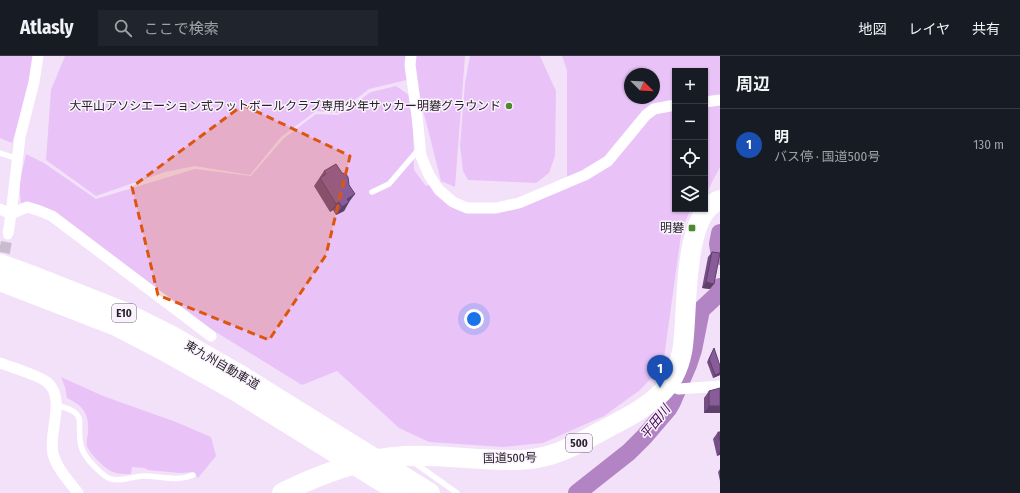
<!DOCTYPE html>
<html lang="ja">
<meta charset="utf-8">
<style>
:root{--surface:#171b24;--page:#20242c;--text:#f1f3f6;--muted:#9ea1a6;--line:#363941;--accent:#4d8a29}
body{margin:0;font-family:"Fira Sans Condensed","Noto Sans JP",sans-serif;background:var(--page);color:var(--text)}
.controls{position:absolute;right:12px;top:12px;display:grid;overflow:hidden;border-radius:0px;box-shadow:0 1px 3px #0004}
.controls button{width:36px;height:36px;display:grid;place-items:center;padding:0;border:0;border-bottom:1px solid var(--line);background:var(--surface);color:var(--text);font:20px sans-serif}
.compass{position:absolute;left:624px;top:12px;width:36px;height:36px;border-radius:50%;background:var(--surface);box-shadow:0 1px 3px #0004;rotate:114deg}
.you{position:absolute;left:474px;top:263px;width:14px;height:14px;margin:-10px;border:3px solid #fff;border-radius:50%;background:#1a73e8;box-shadow:0 0 0 6px #1a73e833}
.badge{display:grid;place-items:center;width:26px;height:26px;border-radius:50%;background:var(--accent);color:#fff;font-size:13px;font-weight:700}
.pin{position:absolute;translate:-50% -33px;filter:drop-shadow(0 1px 2px #0008)}
.pin::after{content:'';position:absolute;top:21px;width:14px;height:12px;background:inherit;clip-path:polygon(0 0,100% 0,50% 100%)}
.list{margin:0;padding:0;list-style:none}
h2{display:flex;justify-content:space-between;align-items:center;height:52px;margin:0;padding:0 16px;font-size:17px}
h2 small{font-size:13px;font-weight:400;color:var(--muted)}
.list li{display:grid;grid-template-columns:26px 1fr auto;gap:12px;align-items:center;box-sizing:border-box;height:72px;padding:0 16px;border-top:1px solid var(--line)}
.list b{display:block;font-size:15px;white-space:nowrap}
.list p{margin:0;font-size:13px;white-space:nowrap;color:var(--muted)}
.list em{font-size:13px;font-style:normal;color:var(--muted)}
.icon{flex:none;width:22px;height:22px;fill:none;stroke:currentColor;stroke-width:2;stroke-linecap:round;stroke-linejoin:round}
.map{position:relative;flex:none;width:720px;height:437px;overflow:hidden}
header{display:flex;align-items:center;gap:24px;box-sizing:border-box;height:56px;padding:0 20px;background:var(--surface);border-bottom:1px solid var(--line)}
header strong{font-size:19px}
nav{display:flex;gap:22px;margin-inline-start:auto;font-size:14px}
.search{width:280px;height:36px;background:var(--page);display:flex;align-items:center;gap:10px;box-sizing:border-box;padding:0 14px;border-radius:0px;color:var(--muted);font-size:15px}
main{display:flex}
aside{flex:1;background:var(--surface)}
.map>svg:first-child{display:block}
.green{fill:#e9c3f8;fill-rule:evenodd}
.lines{fill:none;stroke-linecap:round;stroke-linejoin:round}
.river{stroke:#b284c4;stroke-width:18}
.street-tunnel{stroke:#cabbd0;stroke-width:11;stroke-dasharray:11 5.5;stroke-linecap:butt}
.lane{stroke:#fff;stroke-width:5.5}
.street{stroke:#fff;stroke-width:11}
.highway{stroke:#fff;stroke-width:20}
.wall{fill:#754f84}
.shaded-wall{fill:#5f406b}
.building{fill:#885c99;stroke:#5f406b}
.marked{fill:#de560d;fill-opacity:0.2;stroke:#de560d;stroke-width:3;stroke-dasharray:8 5;stroke-linejoin:round}
.poi-dot{fill:#4d8a29;stroke:#faf3fd;stroke-width:1.5}
.labels{text-anchor:middle;dominant-baseline:central;stroke-width:3;stroke-linejoin:round;paint-order:stroke}
.shield{fill:#faf3fd;stroke:#666069;stroke-width:1}
.shield-label{font-size:11px;font-weight:bold;fill:#272129}
.poi-label{font-size:12px;fill:#272129;stroke:#faf3fd;text-anchor:end}
.street-label{font-size:12px;fill:#272129;stroke:#faf3fd}
.water-label{font-size:13px;font-style:italic;fill:#440556;stroke:#faf3fd}
</style>
<header>
<strong>Atlasly</strong>
<div class="search"><svg class="icon" aria-label="search" viewBox="0 0 24 24"><circle cx="10" cy="10" r="6"/><path d="M15 15l6 6"/></svg>ここで検索</div>
<nav><a>地図</a><a>レイヤ</a><a>共有</a></nav>
</header>
<main>
<div class="map">
<svg width="720" height="437" viewBox="0 0 720 437">
<rect width="100%" height="100%" fill="#f3e1fa"/>
<path class="green" d="M0 0H34L27 41 12 87 0 82Z
M65 0H465L455 131 441 125 443 143 475 155 567 131V14L562 0H720V111L708 134 705 137V15H675V153H691L682 172 663 309 640 334 604 360 543 387 503 391 429 386 399 372 337 315 302 329 214 275 56 168 39 159 21 147 19 127 22 116 26 98 44 107 96 143 195 113 251 120 283 83 316 58 338 59 371 36 396 30 409 39 413 69 414 114 426 130 441 125 415 22 369 33 338 57 316 55 281 81 250 119 195 110 165 116 96 140 46 104 51 34ZM630 18H654V42H630Z
M470 0H540L556 35 555 100 549 117 536 127 468 124 463 115 460 90 465 27Z
M61 321 103 340 176 366 211 381 216 400 198 422 193 416 180 417 148 414 145 412 132 411 131 418C125 418 118 418 113 416 106 414 89 397 87 390 86 387 87 382 88 378 89 358 85 351 67 342L65 331Z"/>
<g class="lines">
<path class="river" d="M720 177 718 188 720 200
M577 437 629 396 644 381 668 353 672 346 688 309 693 294 701 254 718 238 720 231"/>
<path class="street-tunnel" d="M1 213 8 178"/>
<path class="lane" d="M0 97 18 103
M372 136 389 128 419 93
M56 349C91 358 75 365 81 390 83 398 88 404 94 410 99 415 104 421 111 423 123 426 133 420 144 420 161 420 177 426 193 419
M412 405 457 437"/>
<path class="street" d="M411 0 410 9 417 60 421 100 429 119 439 134 453 146 467 152H496L519 147 585 119 608 105 646 59 654 53 675 49
M705 46 720 44
M0 153 11 158 27 151 40 155 52 160 211 280
M8 178 11 158 20 81 34 26 38 0
M0 307C11 311 41 320 48 327 66 343 48 377 53 398 57 413 69 425 78 437
M668 329 679 333 720 330"/>
<path class="highway" d="M0 208 36 221 122 255 172 280 242 320 430 437
M0 225 116 270 166 296 234 334 400 437
M282 437C320 418 362 402 405 400 442 398 479 405 516 404 552 404 576 389 607 372 626 362 644 353 659 339 671 329 679 312 682 296 689 262 680 157 720 144"/>
</g>
<path class="wall" d="M324 115 349 146 344 155 336 159 333 154 330 156 314 130Z
M712 196 710 233 702 232 708 201Z
M714 292 720 319 713 322 707 306Z
M709 335 720 357H704V342Z
M718 376H720V400V399L717 400 713 383Z
M720 413V425L718 416Z"/>
<path class="shaded-wall" d="M355 138 349 146 342 151 347 143Z
M339 146 333 154 330 156 336 148Z
M349 146 344 155 336 159 342 151Z
M706 226 714 228 710 233 702 232Z
M720 317V319L713 322 715 319Z
M709 350H720V357H704Z
M720 395V398L717 400Z"/>
<path class="building" d="M336 108 342 117 346 118 348 121 349 129 355 138 347 143 349 146 342 151 339 146 336 148 320 122 326 118 324 115Z
M712 196 720 197 714 228 706 226Z
M714 292 720 310V317L715 319 709 303Z
M720 332V350H709V335Z
M718 376H720V385Z"/>
<path class="marked" d="M243 49 350 100 326 199 269 284 158 239 132 131Z"/>
<g class="poi-dot">
<circle cx="509" cy="50" r="4"/>
<rect x="688" y="168" width="8" height="8" rx="2"/>
</g>
<g class="labels">
<g class="shield">
<rect x="112" y="248" width="24" height="18" rx="3"/>
<rect x="566" y="378" width="26" height="18" rx="3"/>
</g>
<g class="shield-label">
<text x="124" y="257">E10</text>
<text x="579" y="387">500</text>
</g>
<g class="poi-label">
<text x="501" y="50">大平山アソシエーション式フットボールクラブ専用少年サッカー明礬グラウンド</text>
<text x="684" y="172">明礬</text>
</g>
<g class="street-label">
<text transform="translate(222 309) rotate(30)">東九州自動車道</text>
<text transform="translate(510 402) rotate(-1)">国道500号</text>
</g>
<g class="water-label">
<text transform="translate(655 366) rotate(-51)">平田川</text>
</g>
</g>
</svg>
<div class="controls">
<button>+</button>
<button>−</button>
<button><svg class="icon" aria-label="locate" viewBox="0 0 24 24"><circle cx="12" cy="12" r="6"/><path d="M12 2v4M12 18v4M2 12h4M18 12h4"/></svg></button>
<button><svg class="icon" aria-label="layers" viewBox="0 0 24 24"><path d="M12 4l9 5-9 5-9-5zM3 14l9 5 9-5"/></svg></button>
</div>
<svg class="compass" viewBox="-18 -18 36 36"><path d="M0-13l5 13h-10z" fill="#e53935"/><path d="M0 13l5-13h-10z" fill="#9ea1a6"/></svg>
<div class="you"></div>
<div class="pin badge" style="left:660px;top:332px;background:#1a4fb4">1</div>
</div>
<aside>
<h2>周辺<small></small></h2>
<ul class="list">
<li><span class="badge" style="background:#1a4fb4">1</span><div><b>明</b><p>バス停 · 国道500号</p></div><em>130 m</em></li>
</ul>
</aside>
</main>
